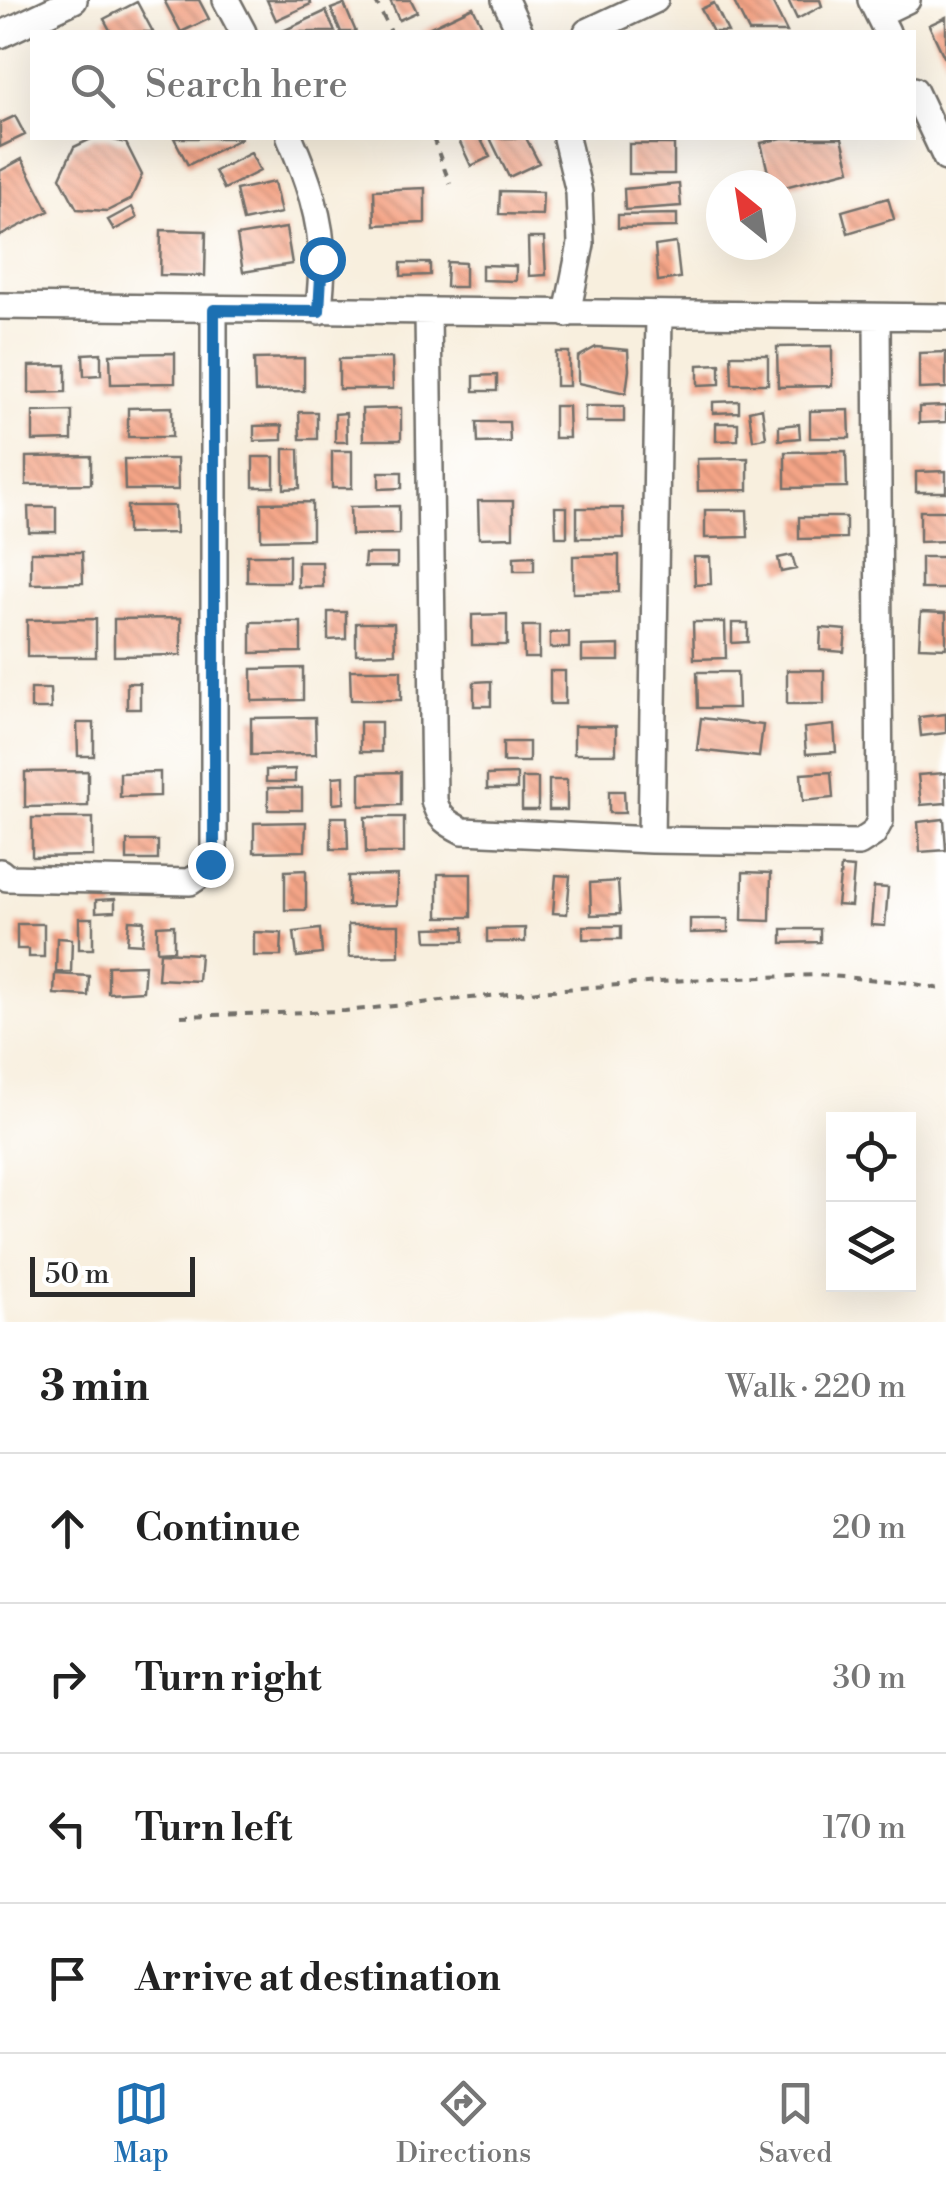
<!DOCTYPE html>
<meta charset="utf-8">
<style>
:root{--surface:#fff;--page:#f2f2f2;--text:#222;--muted:#767676;--line:#e0e0e0;--accent:#1f6fb2}
body{margin:0;font-family:"Libre Bodoni",serif;background:var(--page);color:var(--text)}
.controls{position:absolute;right:30px;bottom:30px;display:grid;overflow:hidden;border-radius:0px;box-shadow:0 10px 40px #0002}
.controls button{width:90px;height:90px;display:grid;place-items:center;padding:0;border:0;border-bottom:2px solid var(--line);background:var(--surface);color:var(--text);font:50px sans-serif}
.compass{position:absolute;left:706px;top:170px;width:90px;height:90px;border-radius:50%;background:var(--surface);box-shadow:0 10px 40px #0002;rotate:330deg}
.scale{position:absolute;left:30px;bottom:25px;width:165px;box-sizing:border-box;padding-left:10px;border:5px solid #2b2b2b;border-top:0;font-size:28px;line-height:35px;white-space:nowrap;color:#2b2b2b;-webkit-text-stroke:8px #fff;paint-order:stroke}
.stop{position:absolute;width:30px;height:30px;margin:-22px;border:8px solid #1f6fb2;border-radius:50%;background:#fff}
.stop.end{background:#1f6fb2;border-color:#fff;box-shadow:0 2px 10px #0008}
.list{margin:0;padding:0;list-style:none}
h2{display:flex;justify-content:space-between;align-items:center;height:130px;margin:0;padding:0 40px;font-size:42px}
h2 small{font-size:32px;font-weight:400;color:var(--muted)}
.list li{display:grid;grid-template-columns:65px 1fr auto;gap:30px;align-items:center;box-sizing:border-box;height:150px;padding:0 40px;border-top:2px solid var(--line)}
.list b{display:block;font-size:38px;white-space:nowrap}
.list em{font-size:32px;font-style:normal;color:var(--muted)}
.icon{flex:none;width:55px;height:55px;fill:none;stroke:currentColor;stroke-width:2;stroke-linecap:round;stroke-linejoin:round}
.map{position:relative;flex:none;width:946px;height:1322px;overflow:hidden}
.search{position:absolute;background:var(--surface);box-shadow:0 10px 40px #0002;left:30px;right:30px;top:30px;height:110px;display:flex;align-items:center;gap:25px;box-sizing:border-box;padding:0 35px;border-radius:0px;color:var(--muted);font-size:38px}
.sheet{height:730px;background:var(--surface)}
nav{display:flex;justify-content:space-around;align-items:center;box-sizing:border-box;height:140px;border-top:2px solid var(--line);background:var(--surface);font-size:28px;color:var(--muted)}
nav a{display:grid;justify-items:center;gap:5px}
nav .on{color:var(--accent)}
.map>svg:first-child{display:block}
.building{fill:url(#building-back-hatch)}
.lines{fill:none;stroke-linecap:round;stroke-linejoin:round}
.street-casing{stroke:#73706a;stroke-width:30}
.path{stroke:#73706a;stroke-width:4;stroke-dasharray:8 8;stroke-linecap:butt}
.street{stroke:#fff;stroke-width:25}
.route{stroke:#1f6fb2;stroke-width:12}
</style>
<div class="map">
<svg width="946" height="1322" viewBox="0 0 946 1322">
<defs>
<pattern id="building-back-hatch" width="6" height="6" patternUnits="userSpaceOnUse" patternTransform="scale(2.5)"><rect width="6" height="6" fill="#f5a587"/><path d="M-1 5l2 2M0 0l6 6M5-1l2 2" fill="none" stroke="#c7876f"/></pattern>
</defs>
<rect width="100%" height="100%" fill="#fff"/>
<filter id="ink" filterUnits="userSpaceOnUse"><feTurbulence type="fractalNoise" baseFrequency=".01" numOctaves="2"/><feDisplacementMap in="SourceGraphic" scale="20" xChannelSelector="R" yChannelSelector="G"/><feConvolveMatrix kernelMatrix="1 2 1 2 8 2 1 2 1" color-interpolation-filters="sRGB"/></filter>
<filter id="wash" filterUnits="userSpaceOnUse"><feTurbulence type="fractalNoise" baseFrequency=".0048" numOctaves="4" result="noise"/><feDisplacementMap in="SourceGraphic" scale="40" xChannelSelector="R" yChannelSelector="G"/><feGaussianBlur stdDeviation="2.25" result="paint"/><feColorMatrix in="noise" values="0 0 0 0 0 0 0 0 0 0 0 0 0 0 0 0 0 1.4 0 .05"/><feComposite in="paint" operator="in"/></filter>
<g filter="url(#wash)">
<rect width="100%" height="100%" fill="#f8efde"/>
<g id="blocks">
<path class="building" d="M164 0H199L209 19 181 32Z
M267 0H309L311 4 276 20Z
M390 0H411L417 12 399 20Z
M733 0H771L787 32H749Z
M788 0H820L822 6 797 19Z
M137 2 153 32H111L104 19Z
M714 3 728 32H713L701 9Z
M344 4 356 32H341L331 9Z
M473 7 485 32H420Z
M326 11 335 32H281Z
M946 17V61L929 25Z
M15 116 25 135 0 147V123Z
M93 138H106L126 143 142 175 131 199 107 211 77 209 60 177 74 147Z
M174 138H242L188 165Z
M458 138H480L490 157 471 166Z
M490 138H526L539 163 509 177Z
M782 138H842L850 170 781 188V185H771L761 143Z
M629 144H674V174H629Z
M251 153 260 171 224 189 215 171Z
M22 159 49 211 0 236V171Z
M274 182 281 213 243 221 236 190Z
M679 184 681 206 625 210 624 189Z
M425 188V223L375 225 374 190Z
M500 191 543 192 542 215 499 214Z
M888 198 894 219 848 233 842 211Z
M132 207 137 218 114 230 108 220Z
M677 214V227L618 228V215Z
M286 228 292 264 243 272 237 236Z
M161 230 206 231 205 276 160 275Z
M528 238H544L546 275 529 276Z
M676 243 680 278 658 281 655 246Z
M447 262 465 263V287H446Z
M401 263H430V275L401 276Z
M482 265 516 266V281L482 280Z
M832 346V386L778 387 777 347Z
M596 347 628 350 629 370 626 393 578 383V357Z
M556 352H569V386H556Z
M946 352V388L919 389V353Z
M101 353V375L84 376 83 354Z
M175 353V383L111 384 110 354Z
M731 355H768V384H732Z
M304 358V391L255 392 254 359Z
M392 358 393 389H339V359Z
M720 364V384L698 385V365Z
M66 365V392L29 393V366Z
M497 375V391H474V376Z
M739 401V412L713 413V402Z
M554 406H568L569 438H554Z
M585 406H624V422H585Z
M946 406V422L919 423V407Z
M172 407V437H128V408Z
M401 408V440H363L362 409Z
M762 408 766 438 753 440 749 411Z
M849 410 850 438H810V411Z
M72 411V440L33 441V412Z
M299 412H317V439H300Z
M346 413 347 442H335V414Z
M477 422H509L510 442 478 443Z
M716 423H738V440L716 441Z
M799 424 800 438 779 440V426Z
M282 425V440L254 441V426Z
M284 449H299L300 488 284 489Z
M332 451H352V488H332Z
M846 451 847 487 785 488V452Z
M91 456V484L26 485V457Z
M253 457H274V487H253Z
M748 458V490L698 491 697 459Z
M124 459H177L178 490H125Z
M946 471V492H916V472Z
M379 472H402V488L379 489Z
M478 501H513V537L479 538Z
M312 502V539L261 540V503Z
M127 506H175L176 533 127 534Z
M399 506V534L351 535 350 507Z
M28 507H56V532H29Z
M555 507H567V537H556Z
M577 508H623L624 538H577Z
M705 510H747L748 537 705 538Z
M920 511H946V541L920 542Z
M799 517H846V538L799 539Z
M31 552H82L83 583 31 584Z
M365 554H397V567H364Z
M247 555H289V582H247Z
M619 555V592L573 593V556Z
M792 555 796 569 781 572 778 558Z
M534 556V571H514V557Z
M694 557H710L711 584 695 585Z
M921 557H946V589H921Z
M298 562H322L323 587H298Z
M328 612H346V639L328 640Z
M921 612 946 613V648L919 647Z
M507 614V645H472V615Z
M181 618V655L114 656V619Z
M96 619V657H27V620Z
M251 622H301V652L251 653Z
M693 622H725L726 658 694 659Z
M356 623H394L395 653 356 654Z
M732 623H748V642L732 643Z
M523 626H539V658H524Z
M821 628 846 630 844 652 820 650Z
M569 632V648H550V633Z
M619 645V661H582V646Z
M303 668V700L252 701V669Z
M350 670H401V700H351Z
M787 670H824V704H787Z
M550 671H565V704H550Z
M697 672H737L738 708H698Z
M491 681V706H474V682Z
M127 683H140V709H127Z
M31 689H50L51 709H31Z
M946 714V733L921 736 919 717Z
M315 717 316 754 251 755V718Z
M701 718 763 725 759 757 697 750Z
M360 722H381V752H360Z
M77 723H94V756H78Z
M834 725 836 752 806 754 804 728Z
M574 726H616V754H574Z
M503 742H529V762H503Z
M295 769V782H266V770Z
M88 771V806L25 807V772Z
M160 772V796L120 797V773Z
M401 772V805L360 806V773Z
M831 772 833 798 803 801 801 774Z
M945 773 946 803 921 805 918 775Z
M517 774V789H487V775Z
M344 776V803L333 804V777Z
M522 778H538V810H522Z
M549 780H567V810H549Z
M268 788H302V810H268Z
M609 791H624L625 813H609Z
M331 817H347L348 849H331Z
M365 817H404V853H366Z
M32 818H93V856L32 857Z
M944 819 946 850 920 852 918 822Z
M306 822 305 851 254 852V823Z
M127 841H158V860H127Z
M841 867 854 868 851 906 837 905Z
M306 870V910H285V871Z
M743 872 771 873 770 921 742 920Z
M438 874H471V917H438Z
M397 875V905L348 906V876Z
M556 875 570 876 567 914 553 913Z
M618 881 620 914 591 915 590 883Z
M874 887 888 888 885 926 871 925Z
M115 899V911L96 912V900Z
M79 918H93V949H79Z
M690 919H728V932L690 933Z
M129 920 144 921 142 944 127 943Z
M17 924H44V957H29V949H17Z
M174 925V950L157 951V926Z
M348 925H399V956L349 957Z
M583 926H621V939H583Z
M464 927V941H427L426 928Z
M525 928V942H487V929Z
M320 929 322 954 297 957 294 932Z
M782 929H820V942L782 943Z
M254 932 282 933 281 956H254Z
M57 938 72 939 71 972H56Z
M160 952 200 954 198 981 158 979Z
M145 965 143 991 108 993V966Z
M55 974 89 976 88 996 54 994Z"/>
</g>
</g>
<g filter="url(#ink)">
<use href="#blocks" fill-opacity="0" stroke="#73706a" stroke-width="2.5"/>
<g class="lines">
<defs>
<path id="street" d="M226 0 243 32
M505 0 520 32
M871 0 887 32
M878 14 907 0
M587 32 655 0
M0 35 74 0
M914 90 946 158
M290 138C307 177 322 219 322 262 322 278 320 295 319 311
M566 138 579 192 581 244 567 314
M0 306 946 317
M428 312 434 800C438 818 447 823 463 831L651 840 859 843 873 834 880 821 877 318
M651 840 659 315
M0 872 7 878 190 882 202 874 214 854V309"/>
</defs>
<use href="#street" class="street-casing"/>
<path class="path" d="M375 0 391 32
M433 138 450 184
M181 1016 345 1011 538 991 687 980 817 975 904 982 946 990"/>
<use href="#street" class="street"/>
</g>
</g>
<g class="lines" filter="url(#ink)">
<path class="route" d="M210 864 214 854V310L319 311 322 259"/>
</g>
</svg>
<div class="controls">
<button><svg class="icon" aria-label="locate" viewBox="0 0 24 24"><circle cx="12" cy="12" r="6"/><path d="M12 2v4M12 18v4M2 12h4M18 12h4"/></svg></button>
<button><svg class="icon" aria-label="layers" viewBox="0 0 24 24"><path d="M12 4l9 5-9 5-9-5zM3 14l9 5 9-5"/></svg></button>
</div>
<svg class="compass" viewBox="-18 -18 36 36"><path d="M0-13l5 13h-10z" fill="#e53935"/><path d="M0 13l5-13h-10z" fill="#767676"/></svg>
<div class="scale">50 m</div>
<div class="stop" style="left:322px;top:259px"></div>
<div class="stop end" style="left:210px;top:864px"></div>
<div class="search"><svg class="icon" aria-label="search" viewBox="0 0 24 24"><circle cx="10" cy="10" r="6"/><path d="M15 15l6 6"/></svg>Search here</div>
</div>
<section class="sheet">
<h2>3 min<small>Walk · 220 m</small></h2>
<ul class="list">
<li><svg class="icon" aria-label="ahead" viewBox="0 0 24 24"><path d="M12 20V5M6 11l6-6 6 6"/></svg><div><b>Continue</b></div><em>20 m</em></li>
<li><svg class="icon" aria-label="right" viewBox="0 0 24 24"><path d="M7 20v-9h11M14 6l5 5-5 5"/></svg><div><b>Turn right</b></div><em>30 m</em></li>
<li><svg class="icon" aria-label="left" viewBox="0 0 24 24"><path d="M17 20v-9H6M10 6l-5 5 5 5"/></svg><div><b>Turn left</b></div><em>170 m</em></li>
<li><svg class="icon" aria-label="arrive" viewBox="0 0 24 24"><path d="M6 21V4h12l-3 4 3 4H6"/></svg><div><b>Arrive at destination</b></div></li>
</ul>
</section>
<nav>
<a class="on"><svg class="icon" aria-label="map" viewBox="0 0 24 24"><path d="M3 6l6-2 6 2 6-2v14l-6 2-6-2-6 2zM9 4v14M15 6v14"/></svg>Map</a>
<a><svg class="icon" aria-label="directions" viewBox="0 0 24 24"><path d="M12 3l9 9-9 9-9-9zM9 14v-3h6M13 9l2 2-2 2"/></svg>Directions</a>
<a><svg class="icon" aria-label="saved" viewBox="0 0 24 24"><path d="M7 4h10v16l-5-4-5 4z"/></svg>Saved</a>
</nav>
